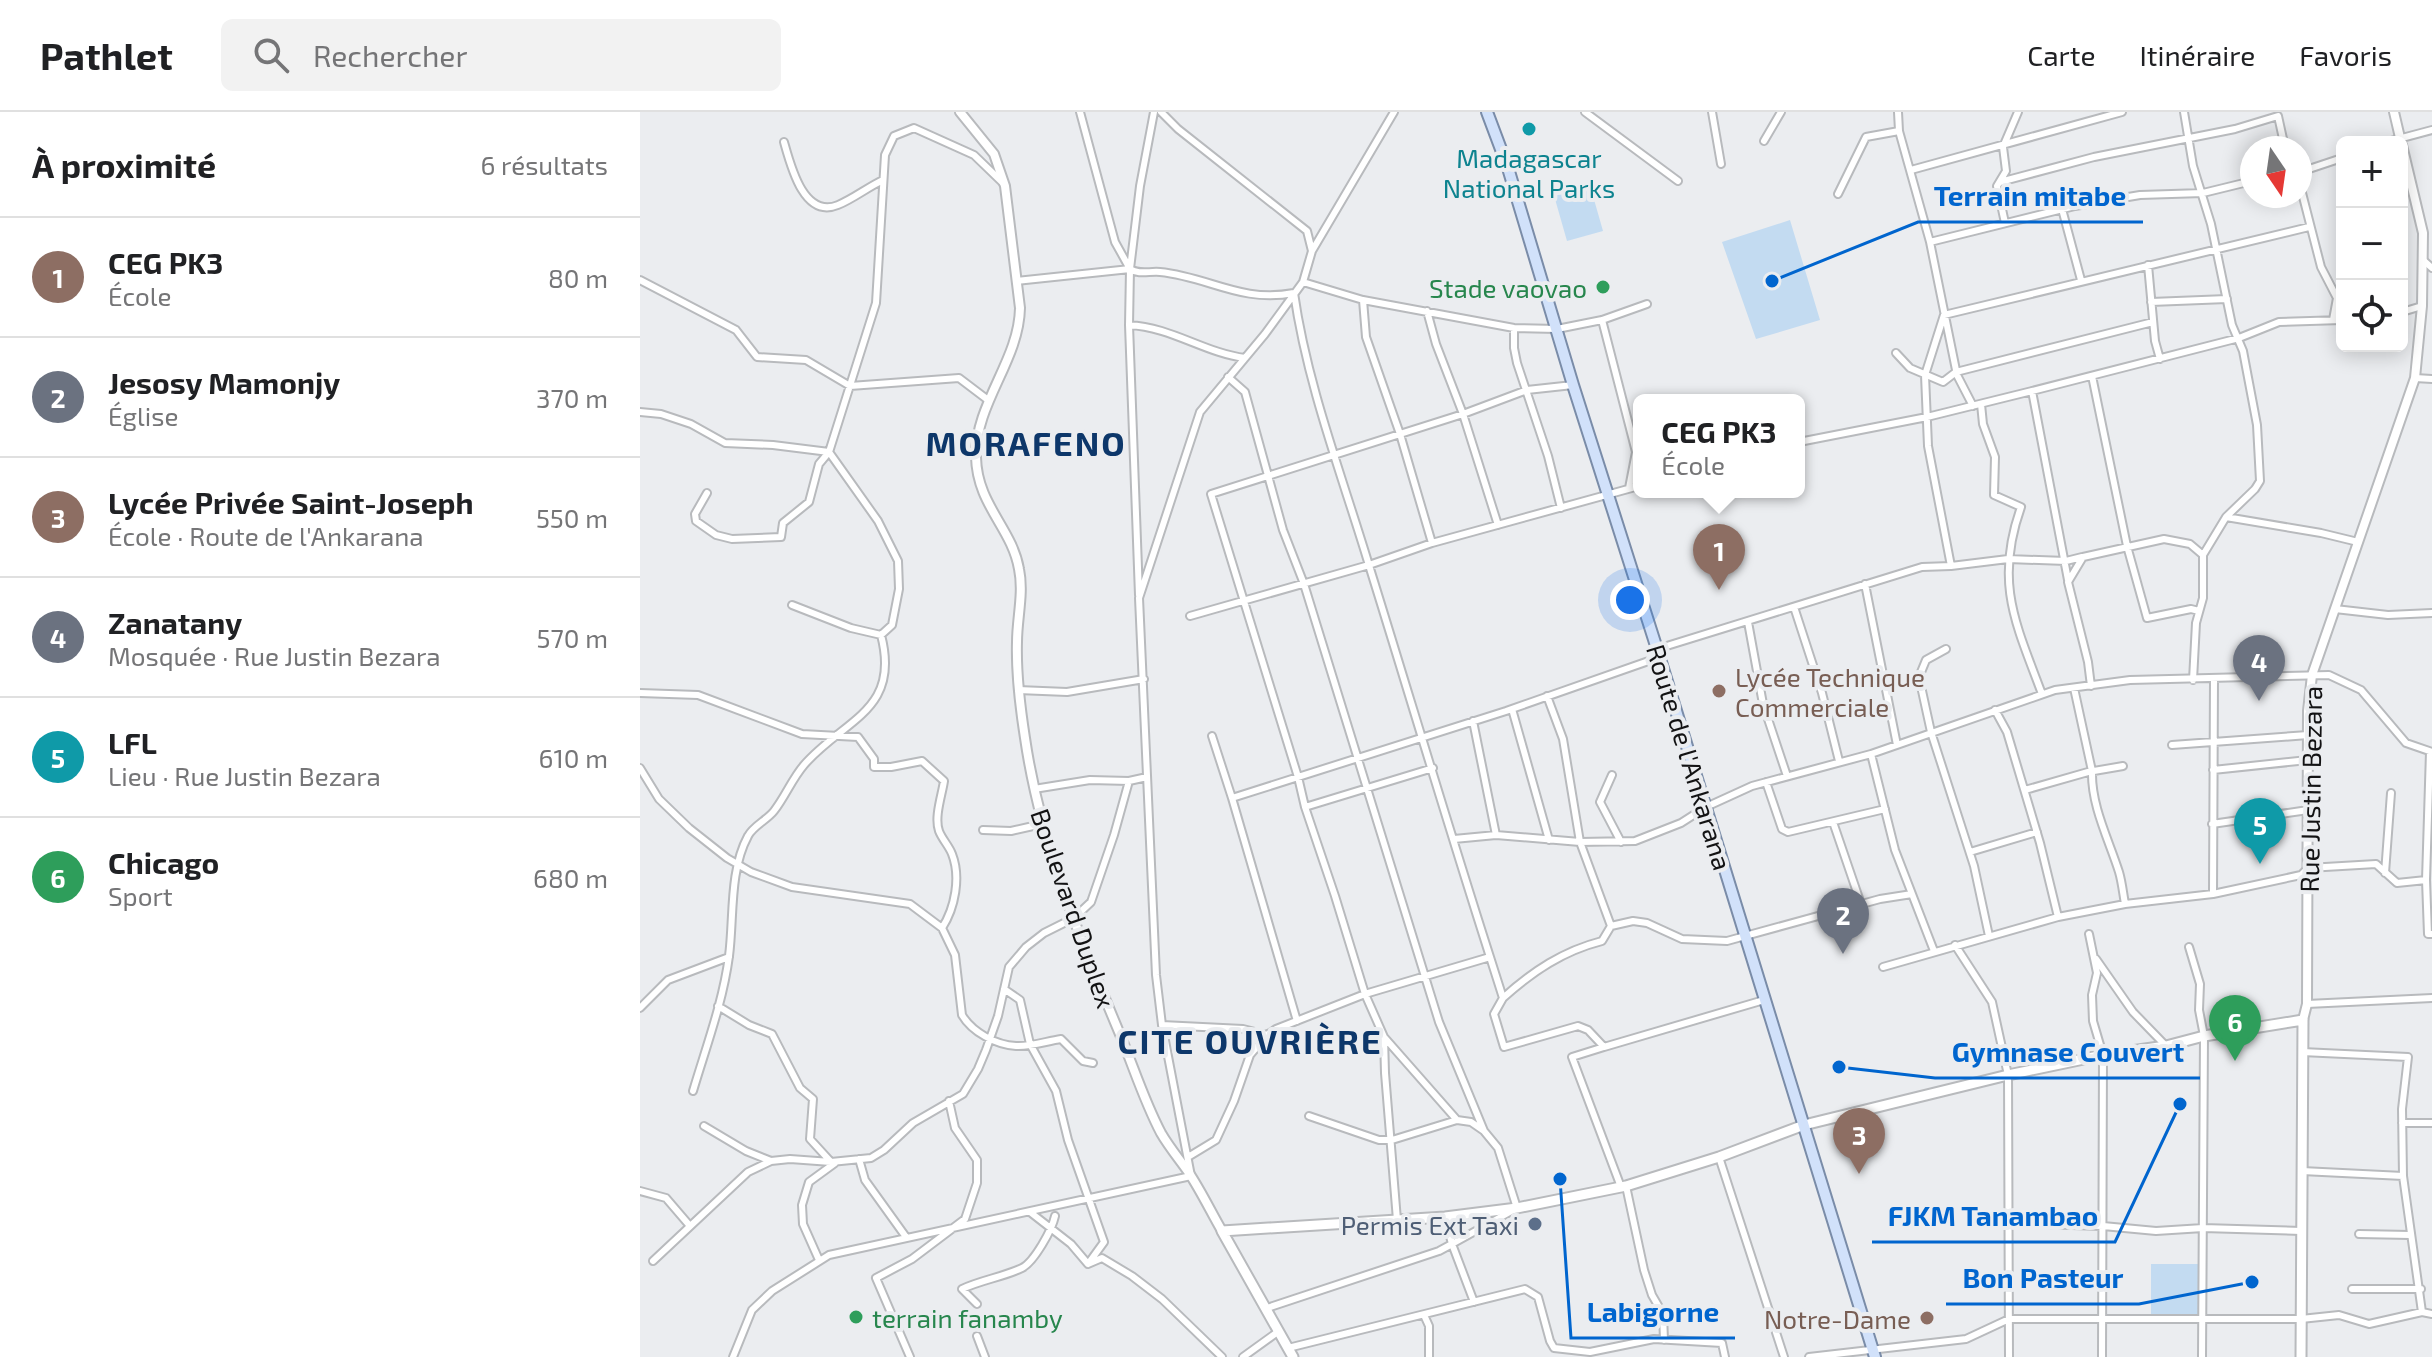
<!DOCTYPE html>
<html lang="fr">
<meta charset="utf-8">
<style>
:root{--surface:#fff;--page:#f2f2f2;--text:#202124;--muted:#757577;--line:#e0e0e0;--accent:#111827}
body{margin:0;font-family:"Exo 2",sans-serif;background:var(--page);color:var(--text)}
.controls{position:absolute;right:24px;top:24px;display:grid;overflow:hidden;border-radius:12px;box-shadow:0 4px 20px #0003}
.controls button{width:72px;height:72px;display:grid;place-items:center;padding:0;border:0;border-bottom:2px solid var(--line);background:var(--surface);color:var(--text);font:40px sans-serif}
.compass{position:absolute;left:1600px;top:24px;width:72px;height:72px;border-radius:50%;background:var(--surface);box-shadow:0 4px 20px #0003;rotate:167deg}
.you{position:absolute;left:990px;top:488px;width:28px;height:28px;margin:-20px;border:6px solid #fff;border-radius:50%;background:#1a73e8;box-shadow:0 0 0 12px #1a73e833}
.badge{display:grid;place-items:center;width:52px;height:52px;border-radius:50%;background:var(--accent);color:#fff;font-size:26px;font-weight:700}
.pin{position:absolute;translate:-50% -66px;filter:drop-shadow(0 2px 4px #0008)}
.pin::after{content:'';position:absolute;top:42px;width:28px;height:24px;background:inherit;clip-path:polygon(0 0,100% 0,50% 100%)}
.popup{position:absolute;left:993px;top:282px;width:172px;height:104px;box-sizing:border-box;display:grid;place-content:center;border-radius:12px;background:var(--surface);filter:drop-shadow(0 2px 6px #0005);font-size:26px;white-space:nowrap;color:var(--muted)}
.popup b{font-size:30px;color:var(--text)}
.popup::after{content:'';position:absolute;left:50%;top:100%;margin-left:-16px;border:16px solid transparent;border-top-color:var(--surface)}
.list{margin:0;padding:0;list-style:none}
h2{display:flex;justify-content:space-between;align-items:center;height:104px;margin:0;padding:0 32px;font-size:34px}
h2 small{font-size:26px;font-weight:400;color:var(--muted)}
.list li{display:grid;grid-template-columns:52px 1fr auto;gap:24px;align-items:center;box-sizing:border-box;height:120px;padding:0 32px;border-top:2px solid var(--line)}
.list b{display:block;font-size:30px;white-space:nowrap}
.list p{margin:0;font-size:26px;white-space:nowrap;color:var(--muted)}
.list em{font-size:26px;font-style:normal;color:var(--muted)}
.icon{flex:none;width:44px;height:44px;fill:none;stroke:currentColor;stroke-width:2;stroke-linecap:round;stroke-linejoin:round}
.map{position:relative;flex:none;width:1792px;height:1245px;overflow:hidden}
header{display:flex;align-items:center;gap:48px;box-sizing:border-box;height:112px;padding:0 40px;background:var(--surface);border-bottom:2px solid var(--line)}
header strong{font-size:38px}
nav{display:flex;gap:44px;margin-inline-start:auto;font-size:28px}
.search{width:560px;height:72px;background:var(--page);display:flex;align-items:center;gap:20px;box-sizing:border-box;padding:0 28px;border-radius:12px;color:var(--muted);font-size:30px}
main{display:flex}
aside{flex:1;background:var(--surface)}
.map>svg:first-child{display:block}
.green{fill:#c3dbf1}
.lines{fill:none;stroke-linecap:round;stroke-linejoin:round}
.minor-casing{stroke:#b8babd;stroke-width:10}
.tertiary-casing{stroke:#b8babd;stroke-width:12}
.secondary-casing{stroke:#b8babd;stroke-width:13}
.primary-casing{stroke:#7a8ca8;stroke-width:14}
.minor{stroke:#fff;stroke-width:6}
.tertiary{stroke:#fff;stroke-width:8}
.secondary{stroke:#fff;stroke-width:9}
.primary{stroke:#d1e1fa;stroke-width:10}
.culture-dot{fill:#0f9aa8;stroke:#ebedf0;stroke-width:3}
.leisure-dot{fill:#2e9e5b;stroke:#ebedf0;stroke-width:3}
.education-dot{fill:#8d6e63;stroke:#ebedf0;stroke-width:3}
.service-dot{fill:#5c6f8a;stroke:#ebedf0;stroke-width:3}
.labels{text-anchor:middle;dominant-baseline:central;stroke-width:8;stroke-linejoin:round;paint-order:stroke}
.culture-label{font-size:26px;fill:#0d838f;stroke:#ebedf0}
.leisure-label{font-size:26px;fill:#27864d;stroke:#ebedf0;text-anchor:end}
.education-label{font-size:26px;fill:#785e54;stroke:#ebedf0;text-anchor:start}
.street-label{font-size:26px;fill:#131314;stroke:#ebedf0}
.service-label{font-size:26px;fill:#4e5e75;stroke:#ebedf0;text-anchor:end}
.district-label{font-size:34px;font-weight:bold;letter-spacing:2px;fill:#0d376a;stroke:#ebedf0}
.leader{fill:none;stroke:#0065ce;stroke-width:3}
.callout-dot{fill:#0065ce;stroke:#ebedf0;stroke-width:3}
.callout-label{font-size:28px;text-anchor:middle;font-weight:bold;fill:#0065ce;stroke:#ebedf0;stroke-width:8;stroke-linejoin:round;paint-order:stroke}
</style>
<header>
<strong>Pathlet</strong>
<div class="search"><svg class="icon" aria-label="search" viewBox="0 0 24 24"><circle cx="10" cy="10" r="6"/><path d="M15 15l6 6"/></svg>Rechercher</div>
<nav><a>Carte</a><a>Itinéraire</a><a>Favoris</a></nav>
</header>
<main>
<aside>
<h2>À proximité<small>6 résultats</small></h2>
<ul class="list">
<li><span class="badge" style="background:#8d6e63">1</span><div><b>CEG PK3</b><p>École</p></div><em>80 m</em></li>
<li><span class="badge" style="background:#6b7280">2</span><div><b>Jesosy Mamonjy</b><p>Église</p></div><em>370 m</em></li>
<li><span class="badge" style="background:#8d6e63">3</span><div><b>Lycée Privée Saint-Joseph</b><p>École · Route de l'Ankarana</p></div><em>550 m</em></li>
<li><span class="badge" style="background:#6b7280">4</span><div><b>Zanatany</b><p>Mosquée · Rue Justin Bezara</p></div><em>570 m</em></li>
<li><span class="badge" style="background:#0f9aa8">5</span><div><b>LFL</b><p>Lieu · Rue Justin Bezara</p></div><em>610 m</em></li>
<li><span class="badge" style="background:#2e9e5b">6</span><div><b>Chicago</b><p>Sport</p></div><em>680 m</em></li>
</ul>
</aside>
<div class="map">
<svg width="1792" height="1245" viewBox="0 0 1792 1245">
<rect width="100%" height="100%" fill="#ebedf0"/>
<path class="green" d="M949 70 963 119 927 129 913 80Z
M1150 108 1180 208 1116 227 1082 130Z
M1511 1152H1561V1205H1511Z"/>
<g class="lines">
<defs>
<path id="minor" d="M440 0 475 130 490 157
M521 0 538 17 667 119 672 139
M945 0 1038 69
M1072 0 1081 52
M1544 0 1553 54 1571 112 1592 213 1603 239 1617 313 1620 369 1615 377 1586 405 1563 443
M1259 19 1290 130 1317 263 1333 294
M1124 29 1141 0
M144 30C151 55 164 107 198 93 213 87 228 75 243 68
M1747 30 1792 18
M1271 58 1482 0
M1660 60 1702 46
M1360 70 1454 45 1595 17 1638 4 1645 36
M1660 73 1681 155 1697 186 1693 208
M1198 82 1226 25 1259 19 1258 0
M1422 97 1441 168
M1365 111 1357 74 1366 59 1363 35 1378 0
M1290 130 1435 94 1500 83 1563 81 1612 69
M1783 148 1792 156
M1508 153 1515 229 1520 247
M0 168 96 218 117 245 166 248 210 274 319 266 348 288
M376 169 490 157C499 163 509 159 520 160 570 165 600 191 654 181 667 272 701 361 728 450 769 582 808 714 850 845L725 882 636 917 627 923 610 943 594 989 576 1028 548 1045
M663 170 723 188 874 216 917 217 962 208 1007 192
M723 188 726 225 760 322 792 431
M1511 190 1587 187
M787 199 796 232 823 302 858 413
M1762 200 1782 194
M962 208 996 340 989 376
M489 213C531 215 565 241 605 246
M874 216V236L877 251 908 344 921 396
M1256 241 1270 256 1303 270 1316 260 1513 210
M1452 264 1487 434 1507 506 1551 497 1559 499
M588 265 605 280 643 418 664 472 799 910 844 1019 858 1036 877 1096 812 1132 834 1190
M1775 266 1792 267
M1392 279 1428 468
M1341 292 1343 312 1355 345 1354 383 1381 395C1354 471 1376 512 1402 582
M0 300 21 302 51 312 85 331 133 333 189 340
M1159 330 1287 305 1392 279 1599 226 1639 210 1702 208
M67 381 55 402 56 409 76 423 92 427 141 425 143 411 169 390 179 352 189 340
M1586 405 1681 421 1718 430
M1311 454 1368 447 1426 449 1442 445
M1225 472 1257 633
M499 483 489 213 490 157 500 74 514 0
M152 493 211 516 241 523
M1154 495 1182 581 1199 649
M1695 497 1748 503 1792 501
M550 504 729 453 792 431 999 374
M1108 510 1123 592 1147 664
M1017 537 1282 455 1311 454 1288 334 1285 263 1304 203 1669 115
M1306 537 1286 548 1279 565 1291 620 1334 754 1349 824
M1451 574 1448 550 1428 470 1443 445 1524 427 1550 432 1563 443V486L1556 511 1553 568
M1434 576 1452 659C1451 694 1469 728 1479 760 1482 770 1483 781 1485 792
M378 578 427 580 504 567
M0 581 58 583 162 622 218 625 234 647V655H251L282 649 304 669C302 683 294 705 299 719 302 727 309 734 312 742 321 765 315 796 302 816
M872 597 909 728
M1355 598 1367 620 1400 731 1418 805
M833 609 856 723
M572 624 592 686 866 599 1020 545
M1532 633 1668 623
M1231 642 1255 738 1294 839
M0 656 19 687 49 716 87 746 111 760 152 775 270 792 302 816 315 843 322 903C332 920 356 933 376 934 390 935 407 929 421 927L443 949 453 951
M1573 658 1668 648
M972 663 960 690 981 730
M1126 670 1142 717 1148 720 1245 697
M394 677 450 668 489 669 507 665
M1385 678 1448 660 1483 654
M592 686 657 909
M665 695 793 656
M1193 710 1221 792
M1572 712 1668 698
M343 718 371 719 402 712
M814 727 856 723 940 730 995 729 1041 711 1066 695 1112 674 1231 642 1415 578 1490 568 1689 563 1721 578 1766 631 1792 640
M1330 740 1397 720
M1745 761 1751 681
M1786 768 1788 822H1792
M1573 782 1574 567
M971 814 993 809 1007 811 1042 827 1087 829 1240 787 1272 782
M1449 822 1457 861 1452 883 1453 909 1463 943 1462 1245
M1315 833 1352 890 1368 963 1369 1245
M1549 835 1560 872 1559 898 1564 924 1562 1245
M850 845 863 886 854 902 864 935 938 914 948 918 964 935 1124 888
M1456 847 1493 900 1526 934
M1243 855 1418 805 1485 792 1573 782 1661 763 1668 756 1736 752 1757 771 1786 768 1790 640
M364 877 380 888 390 932 416 979 428 1028 464 1130 448 1152
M863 886C893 859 923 839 962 829L971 814 940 730 923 627 907 584
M1667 892 1792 886
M78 894 109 913 132 922 160 976 173 987 170 1027 191 1050
M0 896 28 868 89 845
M522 913 603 917 627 923
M744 925 745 961 757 1108
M964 935 932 945 981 1075
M1662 940 1768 945 1762 997 1763 1064 1782 1200
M53 979C66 935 83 890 89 844 94 806 89 759 108 724 113 714 127 708 134 699 145 685 152 667 164 653 204 607 261 599 241 523L252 513 259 477 258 449 238 409 189 340 236 191 245 43 254 24 274 16 334 43 363 71
M669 1004 739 1028H752L817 1008
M1762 1011H1792
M64 1014 106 1039 131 1049
M844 1019 831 1010 817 1008 744 925 725 882 695 784 665 695 658 665 571 382 823 302 887 278 933 273
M1079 1045 1144 1245
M219 1047 225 1068 266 1125
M1662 1059 1763 1064
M986 1074 1004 1158 1012 1183 1023 1202 1024 1228
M0 1079 26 1086 50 1114
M390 1100 431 1132 448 1152 462 1146 492 1164 522 1187 582 1245
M1369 1111 1463 1114 1516 1119 1563 1116 1661 1119
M1719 1122 1770 1123
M179 1148 163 1112 162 1093 169 1070 195 1051
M13 1149 108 1060 131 1049 150 1047 191 1050 231 1046 244 1038 273 1011 323 982 338 957 346 938 358 904 369 855 386 835 404 821 434 806 451 790 474 723 489 669
M1712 1177H1781
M337 1192 322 1177C341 1168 363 1165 382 1156 394 1150 412 1118 415 1104
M627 1196 799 1139 812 1132 805 1105
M784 1203 789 1214V1245
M337 1224 345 1245
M648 1236 885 1177 898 1185 910 1229 914 1236 950 1240 1014 1227 1082 1231 1085 1245
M93 1245 112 1198 132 1179 189 1143 551 1064 522 913 516 863 499 486 560 300 625 222 663 170 672 139 754 0
M270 1245 236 1166 272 1147 325 1107 337 1071V1048L315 1016 309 989
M603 1245 639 1219
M1169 1245 1326 1227 1369 1207H1661L1699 1203 1729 1212 1782 1200 1792 1202"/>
<path id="tertiary" d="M320 0 354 42 365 74 380 196C379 249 335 291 336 345 337 393 372 416 379 457 384 481 377 506 377 530 376 562 380 594 385 626 400 729 439 825 479 920 493 953 504 989 521 1021 529 1035 540 1048 549 1061 561 1079 571 1100 582 1119
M1754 0 1761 30
M1663 908 1667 892 1668 599 1672 563 1775 266 1782 194 1783 121 1762 33"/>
<path id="secondary" d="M653 1245 582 1119 805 1105 877 1096 986 1074 1079 1045 1164 1013 1368 963 1463 943 1526 934 1564 924 1663 908 1661 1245"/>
<path id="primary" d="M847 0 868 56 933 273 1017 537 1235 1245"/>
</defs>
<use href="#minor" class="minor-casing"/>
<use href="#tertiary" class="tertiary-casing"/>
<use href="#secondary" class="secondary-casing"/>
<use href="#primary" class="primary-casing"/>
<use href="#minor" class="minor"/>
<use href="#tertiary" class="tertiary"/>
<use href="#secondary" class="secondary"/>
<use href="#primary" class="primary"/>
</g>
<circle class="culture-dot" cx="889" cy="17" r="8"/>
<g class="leisure-dot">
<circle cx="963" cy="175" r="8"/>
<circle cx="216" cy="1205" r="8"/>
</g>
<g class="education-dot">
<circle cx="1079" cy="579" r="8"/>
<circle cx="1287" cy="1206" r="8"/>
</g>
<circle class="service-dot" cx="895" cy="1112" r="8"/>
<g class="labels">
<g class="culture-label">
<text x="889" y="45">Madagascar<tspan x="889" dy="30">National Parks</tspan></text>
</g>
<g class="leisure-label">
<text x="947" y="175">Stade vaovao</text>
<text x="232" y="1205" text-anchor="start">terrain fanamby</text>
</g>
<g class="education-label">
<text x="1095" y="564">Lycée Technique<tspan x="1095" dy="30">Commerciale</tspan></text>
<text x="1271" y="1206" text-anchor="end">Notre-Dame</text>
</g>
<g class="street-label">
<text transform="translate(1050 645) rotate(73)">Route de l'Ankarana</text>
<text transform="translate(1670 677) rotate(-89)">Rue Justin Bezara</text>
<text transform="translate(434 796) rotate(71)">Boulevard Duplex</text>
</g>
<g class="service-label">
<text x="879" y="1112">Permis Ext Taxi</text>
</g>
<g class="district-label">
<text x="386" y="330">MORAFENO</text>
<text x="610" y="928">CITE OUVRIÈRE</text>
</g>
</g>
<path class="leader" d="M1132 169L1278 110H1503M1199 955L1295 966H1560M1540 992L1475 1130H1232M1612 1170L1499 1192H1306M920 1067L931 1226H1095"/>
<g class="callout-dot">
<circle cx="1132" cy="169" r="8"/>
<circle cx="1199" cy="955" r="8"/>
<circle cx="1540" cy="992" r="8"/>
<circle cx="1612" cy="1170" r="8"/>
<circle cx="920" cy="1067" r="8"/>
</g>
<g class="callout-label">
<text x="1390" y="94">Terrain mitabe</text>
<text x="1428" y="950">Gymnase Couvert</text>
<text x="1353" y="1114">FJKM Tanambao</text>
<text x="1403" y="1176">Bon Pasteur</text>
<text x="1013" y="1210">Labigorne</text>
</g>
</svg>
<div class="controls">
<button>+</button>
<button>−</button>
<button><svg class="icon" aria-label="locate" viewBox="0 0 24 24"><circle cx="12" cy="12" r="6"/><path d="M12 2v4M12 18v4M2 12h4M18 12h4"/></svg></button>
</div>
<svg class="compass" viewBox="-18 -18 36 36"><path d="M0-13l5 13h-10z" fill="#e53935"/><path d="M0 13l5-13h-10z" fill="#757577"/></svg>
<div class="you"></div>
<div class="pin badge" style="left:1079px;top:478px;background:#8d6e63">1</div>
<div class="popup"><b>CEG PK3</b>École</div>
<div class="pin badge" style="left:1203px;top:842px;background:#6b7280">2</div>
<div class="pin badge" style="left:1219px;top:1062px;background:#8d6e63">3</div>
<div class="pin badge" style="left:1619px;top:589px;background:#6b7280">4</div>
<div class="pin badge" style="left:1620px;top:752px;background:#0f9aa8">5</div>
<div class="pin badge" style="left:1595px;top:949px;background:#2e9e5b">6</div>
</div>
</main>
